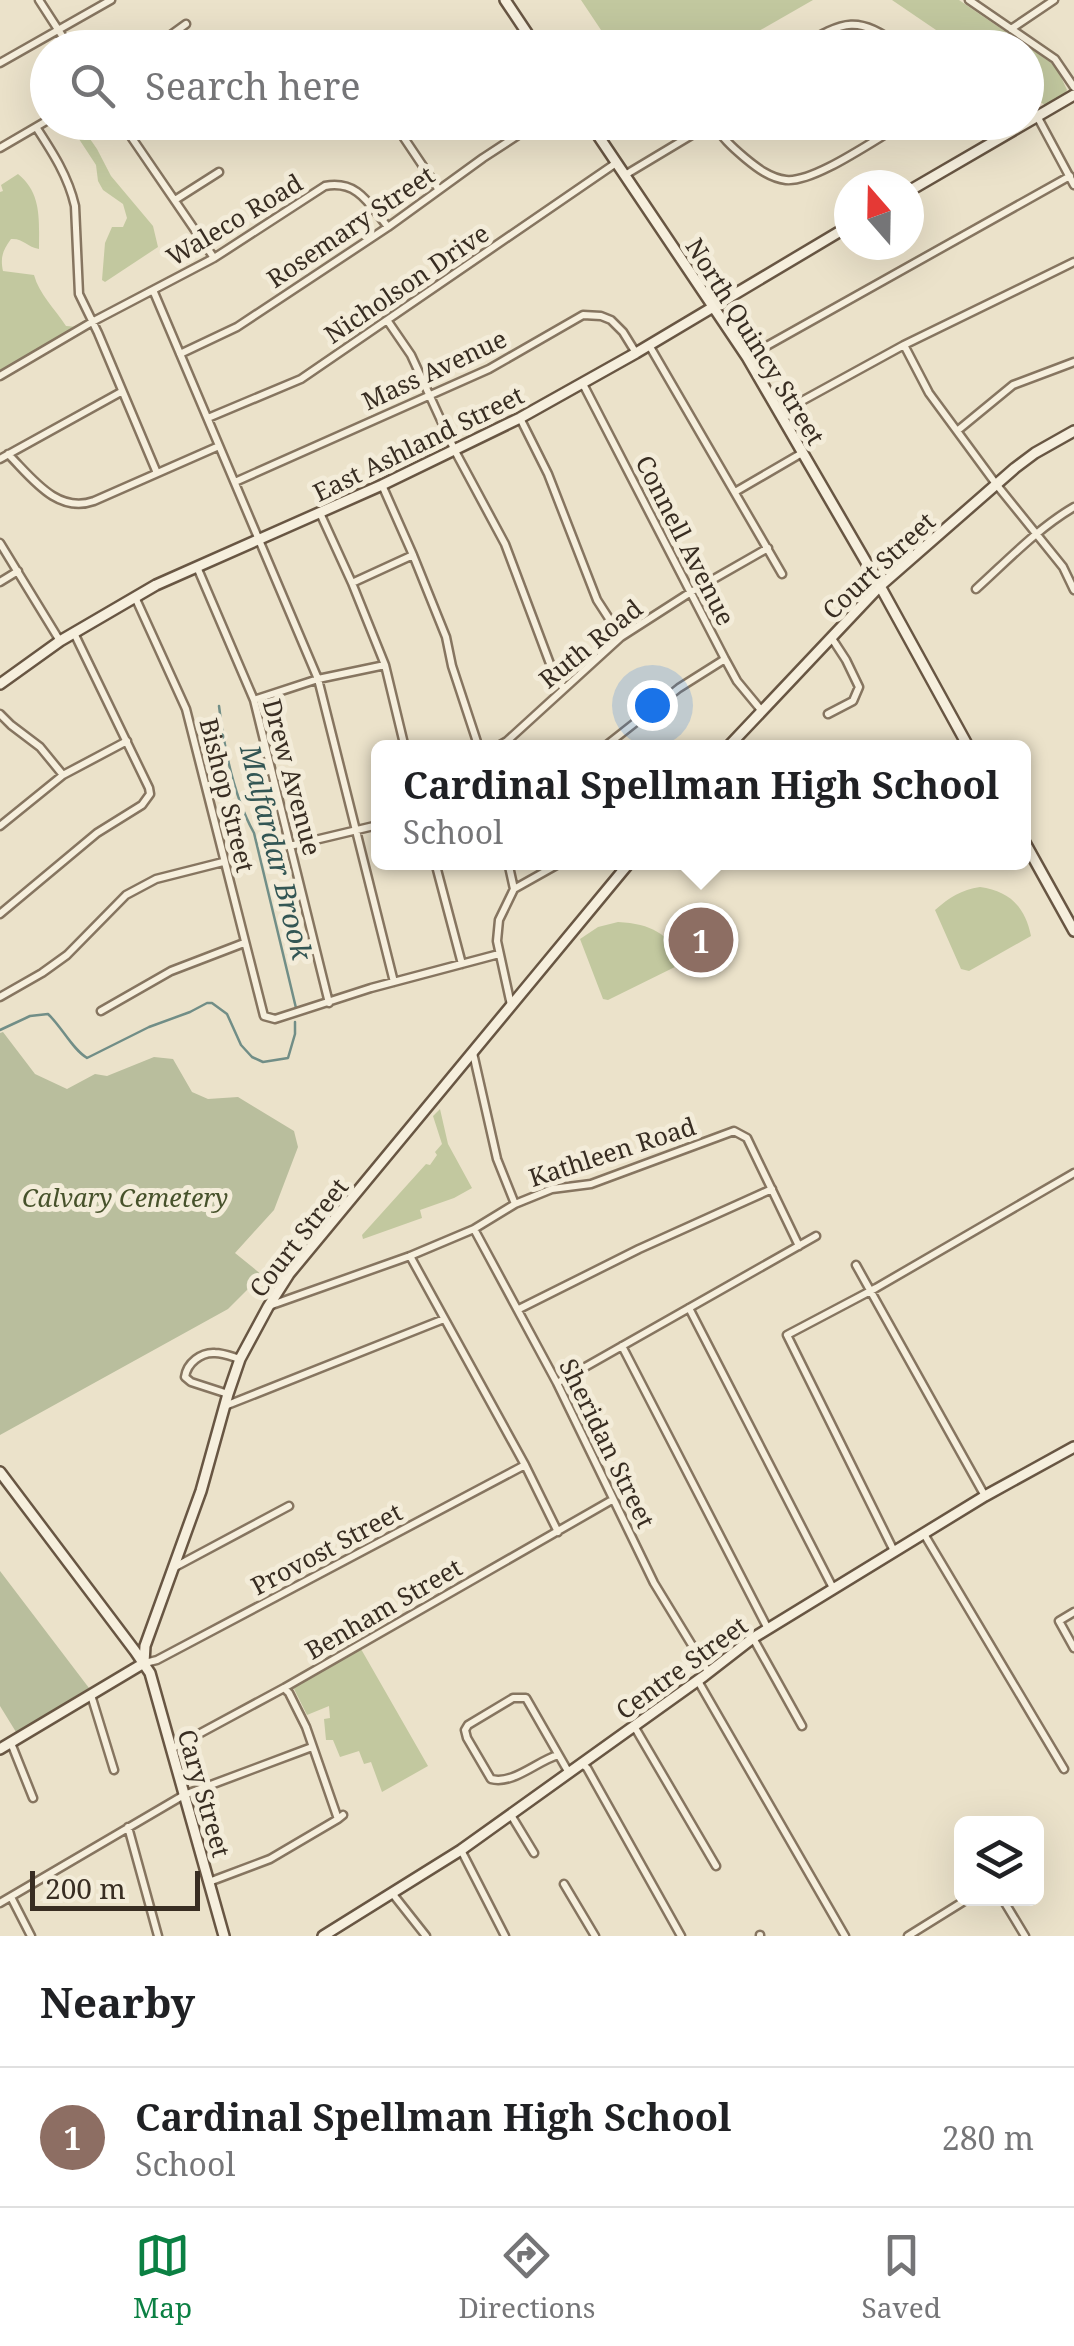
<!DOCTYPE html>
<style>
:root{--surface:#fff;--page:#f2f2f2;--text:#202124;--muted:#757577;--line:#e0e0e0;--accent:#0b8043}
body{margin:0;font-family:"Noto Serif",serif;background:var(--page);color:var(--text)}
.controls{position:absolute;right:30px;bottom:30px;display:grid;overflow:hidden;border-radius:15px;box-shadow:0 10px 40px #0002}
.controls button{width:90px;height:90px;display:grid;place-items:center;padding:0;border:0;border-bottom:2px solid var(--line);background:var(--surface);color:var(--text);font:50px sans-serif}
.compass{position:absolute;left:834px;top:170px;width:90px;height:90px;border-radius:50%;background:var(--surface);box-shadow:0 10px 40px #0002;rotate:340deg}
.scale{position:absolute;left:30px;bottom:25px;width:170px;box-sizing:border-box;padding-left:10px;border:5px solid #382d22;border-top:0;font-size:28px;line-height:35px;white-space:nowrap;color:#382d22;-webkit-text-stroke:8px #f3ecd9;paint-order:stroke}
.you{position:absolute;left:652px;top:705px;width:35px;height:35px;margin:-25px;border:8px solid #fff;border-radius:50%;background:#1a73e8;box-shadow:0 0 0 15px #1a73e833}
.badge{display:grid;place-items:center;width:65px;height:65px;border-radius:50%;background:var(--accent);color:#fff;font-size:32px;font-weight:700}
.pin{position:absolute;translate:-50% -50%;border:5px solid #fff;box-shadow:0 2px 10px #0006}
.popup{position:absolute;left:371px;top:740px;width:660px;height:130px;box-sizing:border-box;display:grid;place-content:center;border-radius:15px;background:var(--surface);filter:drop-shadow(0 2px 8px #0005);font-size:32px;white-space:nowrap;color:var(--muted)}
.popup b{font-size:38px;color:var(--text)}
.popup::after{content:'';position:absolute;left:50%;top:100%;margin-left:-20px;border:20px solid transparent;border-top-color:var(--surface)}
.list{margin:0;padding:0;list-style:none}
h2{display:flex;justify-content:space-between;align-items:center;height:130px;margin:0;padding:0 40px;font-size:42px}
h2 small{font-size:32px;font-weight:400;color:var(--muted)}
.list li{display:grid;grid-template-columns:65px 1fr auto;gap:30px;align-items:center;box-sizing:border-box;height:140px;padding:0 40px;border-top:2px solid var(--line)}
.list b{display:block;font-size:38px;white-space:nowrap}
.list p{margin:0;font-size:32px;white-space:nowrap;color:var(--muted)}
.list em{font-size:32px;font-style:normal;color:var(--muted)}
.icon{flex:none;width:55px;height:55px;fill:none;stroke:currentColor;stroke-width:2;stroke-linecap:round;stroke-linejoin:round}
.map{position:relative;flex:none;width:1074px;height:1936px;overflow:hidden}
.search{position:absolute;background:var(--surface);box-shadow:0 10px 40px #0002;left:30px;right:30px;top:30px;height:110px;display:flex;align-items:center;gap:25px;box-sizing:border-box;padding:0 35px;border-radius:55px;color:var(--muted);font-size:38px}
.sheet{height:270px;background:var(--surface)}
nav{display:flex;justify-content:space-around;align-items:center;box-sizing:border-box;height:140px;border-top:2px solid var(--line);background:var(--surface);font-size:28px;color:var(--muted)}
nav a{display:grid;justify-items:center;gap:5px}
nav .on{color:var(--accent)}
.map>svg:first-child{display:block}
.green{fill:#c2c89f}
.cemetery{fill:#b9be9d}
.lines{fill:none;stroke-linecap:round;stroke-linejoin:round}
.stream{stroke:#718e87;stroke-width:2.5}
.street-casing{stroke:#867560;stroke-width:11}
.secondary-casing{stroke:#685643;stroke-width:14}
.street{stroke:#f6efdd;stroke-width:6}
.secondary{stroke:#f6efdd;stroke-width:9}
.labels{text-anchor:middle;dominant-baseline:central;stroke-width:10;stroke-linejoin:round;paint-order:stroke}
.street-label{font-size:25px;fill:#382d22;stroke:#f3ecd9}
.park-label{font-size:25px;font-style:italic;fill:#47522b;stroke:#f3ecd9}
.water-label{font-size:28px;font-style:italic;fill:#335654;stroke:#f3ecd9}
</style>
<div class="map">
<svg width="1074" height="1936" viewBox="0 0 1074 1936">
<rect width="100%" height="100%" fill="#ebe2ca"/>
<path class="green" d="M581 0H813L731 47 613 48Z
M892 0H959L1056 66 1067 90 1063 96 1046 106 1027 92 1026 48 961 47Z
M82 132 88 136 97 149 111 176 153 226 158 247 105 282 102 280 105 243 112 227H123L127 218 123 204 103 190 98 181 96 165 77 136Z
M18 174C42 193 39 221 39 249 27 247 23 238 11 239 3 250 0 257 3 271L34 275C39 294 55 309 66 326L78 327 0 372V192L3 191 1 185Z
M980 887C1009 891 1025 906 1031 936L969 971 961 969 935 910C950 897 961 890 980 887Z
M618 922C652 924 667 933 685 962L608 1000 603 999 580 939 598 927Z
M440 1109 448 1144 472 1188 454 1198 420 1210 422 1218 363 1239 362 1235 426 1164 430 1165 437 1155 435 1152 442 1144 433 1116Z
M361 1649 428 1766 382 1792 371 1762 364 1764 359 1751 340 1757 333 1740H326L324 1719 330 1718 329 1706 307 1715 293 1687Z"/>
<path class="cemetery" d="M3 1032 35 1074 67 1089 95 1074 107 1076 154 1057 173 1059 192 1092 208 1099 238 1097 294 1131 298 1147 274 1210 235 1253 262 1275 228 1309 0 1435V1033Z
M0 1571 89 1688 16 1732 0 1706Z"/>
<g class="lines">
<path class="stream" d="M219 706C224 748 233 795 254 833L296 1008
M0 1030 30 1016 48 1014C62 1027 72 1049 87 1058L149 1027 190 1012 207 1003H212L227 1014 241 1045 252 1057 263 1062 288 1058 295 1034V1022"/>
<defs>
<path id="street" d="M39 0 70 48
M969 0 1055 59 1074 87
M1011 29 1054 0
M153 48 186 24
M798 48C846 20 856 14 903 48
M0 63 111 0
M1037 116 1074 185
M121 122 214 258
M713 122C721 137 732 147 745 158 757 168 770 178 786 180 815 183 878 137 906 122
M394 123 439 190
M36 127C53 153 68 176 75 206L79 294 98 333 157 473
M0 148 48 120
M625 175 700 130 709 122
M175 200 219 172
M153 290 318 679 394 982
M387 320 411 355 455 451 505 544 552 669 563 688
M649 345 782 574
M904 345 929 393 996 484 1063 567 1074 590
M180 354 237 327 388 227 483 158 538 122
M747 357 1070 176
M0 376 92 322 214 258 325 186C358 180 369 204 388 227
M583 384 725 659 737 681 761 710
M780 413 904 345 1074 262
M208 418 301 379 616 163
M520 418 548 474 597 600 621 637
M957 431 1013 385 1074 362
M8 454C32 478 57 514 94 501L219 446
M0 459 121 392
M235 482 489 369 583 315 601 316 611 320 623 332 636 353
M382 485 413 555 446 637 452 666 479 748
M735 492 802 453
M320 513 352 583 385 665 405 748
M0 543 60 641
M197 567 254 700 329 1003
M0 582 18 571
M352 583 413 555
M976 589C1007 561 1038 528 1074 507
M135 597 186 709 264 1016 275 1019 371 988 499 954
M254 700 318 679 385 665
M0 714 11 725 40 747 63 775
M828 714 853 701 859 687 846 660 831 637
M495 748 507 741 621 637 691 592 768 548
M603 748 679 688 725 659
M0 826 63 775 127 741
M290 846 378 825
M435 862 462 964
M508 862 514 889
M0 914 97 833 142 805 150 794 149 788 74 633
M0 997 42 973 67 955 126 895 156 879 223 862
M511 1005 497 941 499 920 514 889 562 862
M101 1011 171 971 244 943
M473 1053 497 1159 515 1204
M474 1229 557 1383 654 1583 709 1673
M410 1256 525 1465 558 1532
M856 1265 985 1496
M269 1306 410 1256 474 1229 515 1204 552 1189 591 1184 734 1131 747 1138 799 1246
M689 1308 833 1588
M519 1309 639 1249 772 1189
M622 1346 768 1629
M557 1383 816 1236
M228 1394 191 1382 185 1377C187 1363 201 1352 215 1353 223 1353 233 1357 240 1359
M225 1406 444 1319
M924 1534 1064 1769
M894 1551 787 1335 876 1288 1074 1173
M175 1567 289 1506
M1074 1612 1059 1621 1074 1648
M753 1638 802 1726
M145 1663 157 1660 525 1465
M698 1681 845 1936
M284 1688 289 1693 306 1727 338 1819 343 1815
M91 1695 114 1770
M634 1726 716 1866
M11 1743 33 1798
M171 1749 284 1688 612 1500
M558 1755C537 1761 513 1785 491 1779L467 1738 465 1730 468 1725 513 1698H526L569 1773
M582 1764 587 1768 681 1936
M511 1815 534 1853
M128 1827 158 1936
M461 1850 505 1936
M209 1882 270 1859 338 1819
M564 1884 595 1936
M392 1893 426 1936
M11 1897 31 1936
M1002 1898 1025 1936
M0 1903 184 1795 312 1747
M760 1935V1936
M908 1936 969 1898"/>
<path id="secondary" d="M505 0 537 48
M589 122 747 357 880 586 969 748
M909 191 1074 95
M0 684 60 641 156 585 382 485 520 418 636 353 849 226
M727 748 880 586 1015 468 1035 453 1074 431
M1024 841 1074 931
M0 1472 135 1651 150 1673 224 1936
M144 1663 145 1646 201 1491 228 1394 240 1359 268 1307 289 1274 630 862
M0 1749 144 1663
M323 1936 461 1850 704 1676 753 1638 985 1496 1074 1447"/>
</defs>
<use href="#street" class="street-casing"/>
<use href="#secondary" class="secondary-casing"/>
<use href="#street" class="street"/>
<use href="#secondary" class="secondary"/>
</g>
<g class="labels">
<g class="street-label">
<text transform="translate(234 219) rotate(-31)">Waleco Road</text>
<text transform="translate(350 226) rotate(-34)">Rosemary Street</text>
<text transform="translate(406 283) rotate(-34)">Nicholson Drive</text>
<text transform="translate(756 341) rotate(58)">North Quincy Street</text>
<text transform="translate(434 369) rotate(-25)">Mass Avenue</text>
<text transform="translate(418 443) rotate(-26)">East Ashland Street</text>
<text transform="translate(686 540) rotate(63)">Connell Avenue</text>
<text transform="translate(878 565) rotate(-43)">Court Street</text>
<text transform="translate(590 643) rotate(-39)">Ruth Road</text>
<text transform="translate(293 777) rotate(75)">Drew Avenue</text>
<text transform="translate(228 795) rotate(76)">Bishop Street</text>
<text transform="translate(612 1151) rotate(-18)">Kathleen Road</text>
<text transform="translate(298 1237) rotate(-52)">Court Street</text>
<text transform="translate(608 1443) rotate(64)">Sheridan Street</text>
<text transform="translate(326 1548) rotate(-28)">Provost Street</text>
<text transform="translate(383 1608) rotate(-30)">Benham Street</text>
<text transform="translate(681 1667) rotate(-36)">Centre Street</text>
<text transform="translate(205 1793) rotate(74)">Cary Street</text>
</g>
<g class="park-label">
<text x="125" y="1197">Calvary Cemetery</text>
</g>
<g class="water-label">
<text transform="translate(277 852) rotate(76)">Malfardar Brook</text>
</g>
</g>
</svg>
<div class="controls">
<button><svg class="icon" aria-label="layers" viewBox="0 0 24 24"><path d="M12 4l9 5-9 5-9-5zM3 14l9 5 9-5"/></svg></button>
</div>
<svg class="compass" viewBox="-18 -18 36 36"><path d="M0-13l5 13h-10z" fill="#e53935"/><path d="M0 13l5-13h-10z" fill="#757577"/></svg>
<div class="scale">200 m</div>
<div class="you"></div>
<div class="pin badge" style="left:701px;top:940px;background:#8d6e63">1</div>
<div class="popup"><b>Cardinal Spellman High School</b>School</div>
<div class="search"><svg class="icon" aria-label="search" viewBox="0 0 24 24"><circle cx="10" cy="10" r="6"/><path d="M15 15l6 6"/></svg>Search here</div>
</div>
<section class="sheet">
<h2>Nearby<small></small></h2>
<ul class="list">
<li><span class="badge" style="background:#8d6e63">1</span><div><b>Cardinal Spellman High School</b><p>School</p></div><em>280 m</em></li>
</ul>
</section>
<nav>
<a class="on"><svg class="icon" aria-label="map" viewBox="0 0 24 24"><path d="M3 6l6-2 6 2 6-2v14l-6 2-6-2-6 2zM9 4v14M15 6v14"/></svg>Map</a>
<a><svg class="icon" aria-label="directions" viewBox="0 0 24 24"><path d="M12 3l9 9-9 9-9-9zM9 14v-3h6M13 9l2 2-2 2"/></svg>Directions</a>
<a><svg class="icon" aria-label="saved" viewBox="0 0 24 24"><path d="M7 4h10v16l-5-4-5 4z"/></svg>Saved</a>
</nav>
